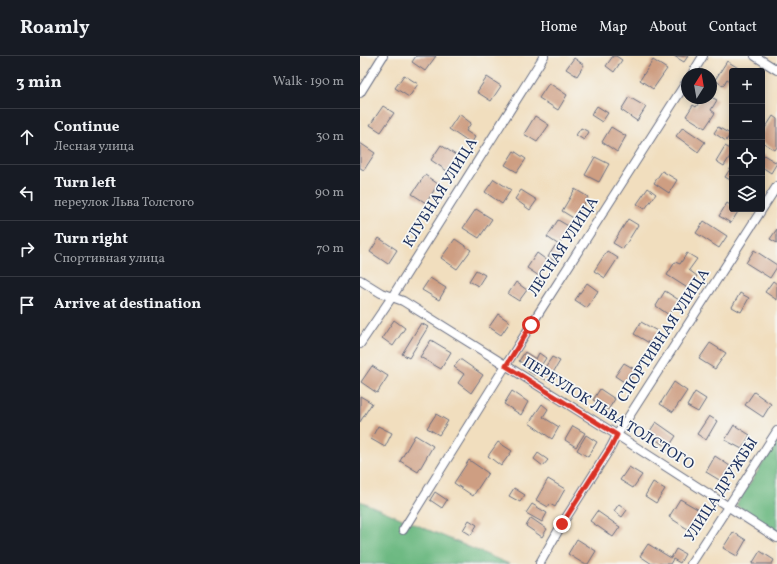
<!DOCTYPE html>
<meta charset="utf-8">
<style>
:root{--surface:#171b24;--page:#20242c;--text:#f1f3f6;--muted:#9ea1a6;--line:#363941}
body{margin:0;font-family:Vollkorn,serif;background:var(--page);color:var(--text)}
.controls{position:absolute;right:12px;top:12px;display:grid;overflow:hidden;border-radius:4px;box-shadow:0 2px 10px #0003}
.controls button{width:36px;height:36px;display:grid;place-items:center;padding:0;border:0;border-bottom:1px solid var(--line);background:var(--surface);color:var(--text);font:20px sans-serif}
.compass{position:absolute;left:321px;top:12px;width:36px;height:36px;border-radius:50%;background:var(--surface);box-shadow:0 2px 10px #0003;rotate:11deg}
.stop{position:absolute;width:12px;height:12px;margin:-9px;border:3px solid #d93025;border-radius:50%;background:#fff}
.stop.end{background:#d93025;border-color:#fff;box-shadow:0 1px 4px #0008}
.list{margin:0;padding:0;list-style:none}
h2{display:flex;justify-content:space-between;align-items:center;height:52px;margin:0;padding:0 16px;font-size:17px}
h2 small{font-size:13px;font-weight:400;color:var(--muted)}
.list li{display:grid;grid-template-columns:26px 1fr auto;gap:12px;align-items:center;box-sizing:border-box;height:56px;padding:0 16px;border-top:1px solid var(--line)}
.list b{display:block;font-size:15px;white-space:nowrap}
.list p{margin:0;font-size:13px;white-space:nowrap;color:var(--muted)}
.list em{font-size:13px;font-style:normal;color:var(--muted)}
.icon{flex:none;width:22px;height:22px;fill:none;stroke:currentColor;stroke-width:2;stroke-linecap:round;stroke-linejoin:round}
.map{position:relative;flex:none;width:417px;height:508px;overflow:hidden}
header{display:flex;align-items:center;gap:24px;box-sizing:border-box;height:56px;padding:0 20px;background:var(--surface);border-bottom:1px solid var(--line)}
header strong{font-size:19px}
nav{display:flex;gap:22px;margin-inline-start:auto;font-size:14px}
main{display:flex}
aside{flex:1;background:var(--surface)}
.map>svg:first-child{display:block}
.forest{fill:#6db982;stroke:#447470}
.building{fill:#ce9e82}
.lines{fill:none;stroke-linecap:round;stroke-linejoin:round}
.minor-casing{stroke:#666c80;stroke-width:10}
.minor{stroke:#fff;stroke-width:8}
.route{stroke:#d93025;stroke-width:5}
.labels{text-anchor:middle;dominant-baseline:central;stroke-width:3.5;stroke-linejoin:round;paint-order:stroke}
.street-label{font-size:15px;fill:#1b2f5e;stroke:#f6f6f2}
</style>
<header>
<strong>Roamly</strong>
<nav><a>Home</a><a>Map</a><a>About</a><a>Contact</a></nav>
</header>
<main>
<aside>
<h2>3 min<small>Walk · 190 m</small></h2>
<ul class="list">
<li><svg class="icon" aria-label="ahead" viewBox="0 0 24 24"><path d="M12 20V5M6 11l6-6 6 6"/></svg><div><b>Continue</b><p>Лесная улица</p></div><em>30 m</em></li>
<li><svg class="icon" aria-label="left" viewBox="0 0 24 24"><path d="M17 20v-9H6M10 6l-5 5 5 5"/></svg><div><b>Turn left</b><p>переулок Льва Толстого</p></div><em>90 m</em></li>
<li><svg class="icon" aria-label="right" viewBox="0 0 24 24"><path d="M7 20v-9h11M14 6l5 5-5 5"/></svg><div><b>Turn right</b><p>Спортивная улица</p></div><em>70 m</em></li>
<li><svg class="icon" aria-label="arrive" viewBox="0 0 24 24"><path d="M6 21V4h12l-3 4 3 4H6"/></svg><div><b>Arrive at destination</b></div></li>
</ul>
</aside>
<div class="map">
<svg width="417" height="508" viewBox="0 0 417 508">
<rect width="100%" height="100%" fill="#f6f6f2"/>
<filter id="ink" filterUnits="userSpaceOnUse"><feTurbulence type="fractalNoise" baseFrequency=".025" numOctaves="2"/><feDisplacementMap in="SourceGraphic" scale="8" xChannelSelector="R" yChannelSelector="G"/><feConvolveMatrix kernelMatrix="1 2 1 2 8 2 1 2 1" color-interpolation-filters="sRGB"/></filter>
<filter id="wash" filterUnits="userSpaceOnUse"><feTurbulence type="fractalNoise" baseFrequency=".012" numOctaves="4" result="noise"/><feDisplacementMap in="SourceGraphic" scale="16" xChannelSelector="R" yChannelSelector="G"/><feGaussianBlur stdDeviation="0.9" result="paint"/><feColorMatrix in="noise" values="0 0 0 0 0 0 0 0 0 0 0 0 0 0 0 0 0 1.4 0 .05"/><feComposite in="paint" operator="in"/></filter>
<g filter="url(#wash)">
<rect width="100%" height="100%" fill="#f1debe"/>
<path class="forest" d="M417 385V476L376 449Z
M0 445 149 508H0Z"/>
<g id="blocks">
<path class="building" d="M56 0H76L65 15 52 6Z
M253 0H256L262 4 254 16 246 10Z
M314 0H328L324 6Z
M214 2 224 9 217 20 206 13Z
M293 4 307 13 293 33 280 24Z
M367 5 383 15H372V26L367 23 363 30 355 24Z
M44 19 58 28 49 41 35 32Z
M127 21 141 30 131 45 117 36Z
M189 27 207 39 198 54 179 42Z
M269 41 286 51 277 65 261 54Z
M351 41 357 44 351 54 355 57 345 72 326 60 333 49 336 51 342 42H351Z
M23 50 34 57 21 76 10 69Z
M237 50 248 57 242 66 231 59Z
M99 58 111 67 106 75 115 81 111 88 89 73Z
M175 60 189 69 177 86 164 78Z
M413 60 417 63V91L415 94 402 86V77Z
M251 71 266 80 257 96 242 86Z
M323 71 345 86 338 96 316 80Z
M358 71 370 78 366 85 354 77Z
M221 72 229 76 224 84 216 79Z
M0 87 15 97 4 114 0 112Z
M81 89 97 100 87 115 71 104Z
M365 90 372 94V97L364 110 356 105Z
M154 95 166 103 157 116 145 109Z
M402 98 417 107 411 117 402 111Z
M235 101 249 108 239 126 225 119Z
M372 110V125L365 121Z
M302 115 317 124 309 137 294 127Z
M65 119 78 128 66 147 52 138Z
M134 123 151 134 142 148 125 136Z
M288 132 296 138 285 153 277 148Z
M215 133 228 141 215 163 202 155Z
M161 134 177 144 170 154 155 143Z
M367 147 372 150V153H376L379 154 371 167 359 160Z
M116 153 132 163 119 182 103 172Z
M268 163 278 169 263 193 253 187Z
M198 164 210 171 199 189 187 181Z
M344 165 367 180 359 192 336 177Z
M417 173V187L410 183Z
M19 182 37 194 28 208 10 196Z
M95 183 111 194 97 213 81 202Z
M195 190 203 195 196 206 188 201Z
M394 194 417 209V211L410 222 386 207Z
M247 195 258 202 245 222 234 215Z
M177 197 188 205 179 220 167 212Z
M327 197 337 203 329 214 337 220 329 233 307 219 315 206 320 208Z
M116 214 125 219 118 230 109 225Z
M70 222 86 232 79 244 62 234Z
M413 225 417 228V244L405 236Z
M156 226 167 234 159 245 148 238Z
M227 227 238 235 227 252 215 244Z
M305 235 319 244 309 259 296 250Z
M380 237 389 242 381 256 372 251Z
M138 258 150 266 141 279 129 271Z
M34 264 45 272 33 290 22 282Z
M281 266 299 276 291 288 274 278Z
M61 267 68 271 49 302 42 298Z
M71 284 91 296 81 313 60 301Z
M350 287 366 297 355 313 339 303Z
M165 296 176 303 179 297 186 302 175 319 168 315 170 312 159 305Z
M192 301 200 305 188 325 179 320Z
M100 303 123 319 111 337 98 327 104 318 94 311Z
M264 307 276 314 267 328 255 320Z
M12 310 28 320 17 337 1 326Z
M314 326 327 335 313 356 300 348Z
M240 333 255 343 248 354 233 344Z
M152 335 168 346 161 359 144 348Z
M335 336 346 343 338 356 327 350Z
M394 336 411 348 403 361 385 349Z
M0 340 12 347 0 366Z
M182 348 188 353 183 361 199 371 192 383 169 367Z
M76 358 88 365 79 379 67 372Z
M349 360 357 365 346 384 337 378Z
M296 366 316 380 308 392 288 378Z
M374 369 390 379 382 393 365 384Z
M18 370 32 377 25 391 11 383Z
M213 370 225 377 216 391 205 384Z
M55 379 73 390 58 416 40 405Z
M226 379 237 386 228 401 217 394Z
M138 386 152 395 141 410 128 400Z
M178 397 188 404 183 410 174 403Z
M355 400 370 410 361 425 346 416Z
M109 404 128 417 113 440 94 427Z
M269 411 282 419 273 432 260 424Z
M188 423 205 433 195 451 190 448 188 451 176 444Z
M293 426 305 433 296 447 285 440Z
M154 432 165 439 160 446 149 440Z
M75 436 87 444 82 452 70 444Z
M320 443 341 455 329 474 309 461Z
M172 448 187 457 182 466 166 457Z
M259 448 267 454 262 461 254 455Z
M237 455 260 471 253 481 230 465Z
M171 462 187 473 182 481 166 470Z
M109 464 117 469 111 479 103 474Z
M373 476 386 484 377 500 363 492Z
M217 483 236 495 228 508H224L208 498Z
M288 488 311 502 316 493 325 498 320 507 313 503 310 508H292L280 500Z
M400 495 414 504 412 508H392Z"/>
</g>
</g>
<g filter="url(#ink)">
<use href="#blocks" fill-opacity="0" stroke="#666c80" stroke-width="1"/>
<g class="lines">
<defs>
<path id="minor" d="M395 0 417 14
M332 18 343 0
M0 37 23 0
M0 224 21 237 43 245 257 379 417 482
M0 288 32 241 184 0
M43 474 171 269 327 25
M180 507 202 468 251 391 257 379 417 130
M331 508 417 375"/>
</defs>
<use href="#minor" class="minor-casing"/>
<use href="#minor" class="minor"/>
</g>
</g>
<g class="lines" filter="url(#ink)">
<path class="route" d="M171 269 146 310 257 379 251 391 202 468"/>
</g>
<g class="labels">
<g class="street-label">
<text transform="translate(81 137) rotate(-58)">КЛУБНАЯ УЛИЦА</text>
<text transform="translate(204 191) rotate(-57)">ЛЕСНАЯ УЛИЦА</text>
<text transform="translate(304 280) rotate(-57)">СПОРТИВНАЯ УЛИЦА</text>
<text transform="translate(248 358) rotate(32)">ПЕРЕУЛОК ЛЬВА ТОЛСТОГО</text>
<text transform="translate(362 434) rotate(-57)">УЛИЦА ДРУЖБЫ</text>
</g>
</g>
</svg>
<div class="controls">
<button>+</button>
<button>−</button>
<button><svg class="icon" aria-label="locate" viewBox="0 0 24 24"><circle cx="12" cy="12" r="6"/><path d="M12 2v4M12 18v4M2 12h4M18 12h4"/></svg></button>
<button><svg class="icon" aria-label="layers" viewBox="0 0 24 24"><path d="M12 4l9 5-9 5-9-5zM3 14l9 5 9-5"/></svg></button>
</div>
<svg class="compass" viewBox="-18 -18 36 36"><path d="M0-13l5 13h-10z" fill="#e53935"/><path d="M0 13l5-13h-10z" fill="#9ea1a6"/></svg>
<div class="stop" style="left:171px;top:269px"></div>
<div class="stop end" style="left:202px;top:468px"></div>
</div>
</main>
